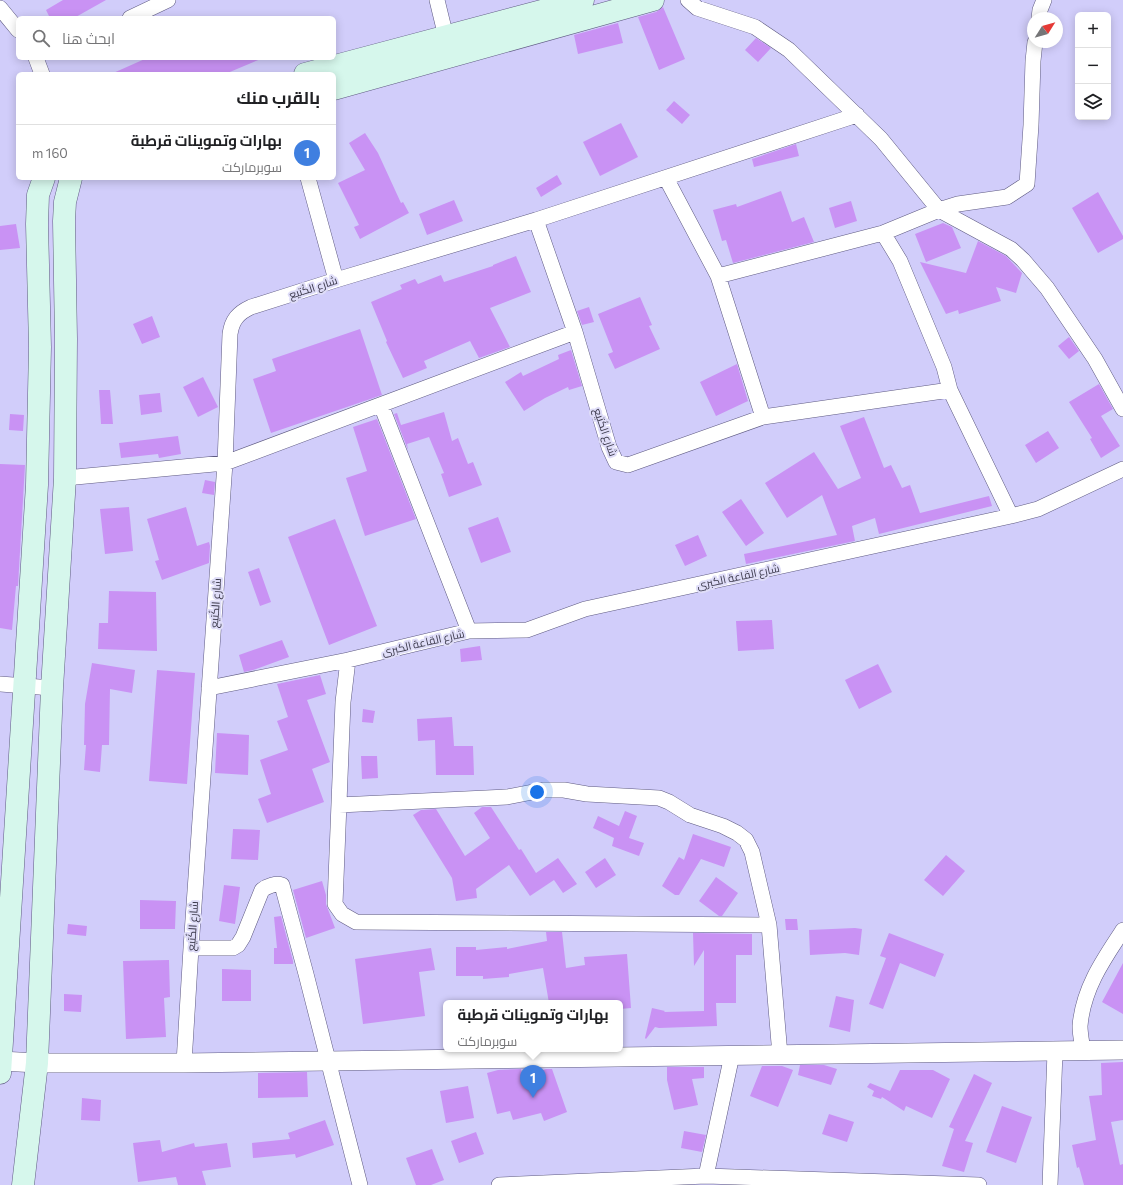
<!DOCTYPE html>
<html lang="ar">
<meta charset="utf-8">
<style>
:root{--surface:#fff;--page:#f2f2f2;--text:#202124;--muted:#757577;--line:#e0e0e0;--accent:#b45309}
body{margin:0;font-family:Commissioner,Cairo,sans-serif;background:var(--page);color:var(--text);direction:rtl}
.controls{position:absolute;right:12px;top:12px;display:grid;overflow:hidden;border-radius:6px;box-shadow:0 2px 10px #0003}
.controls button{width:36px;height:36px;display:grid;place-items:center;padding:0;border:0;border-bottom:1px solid var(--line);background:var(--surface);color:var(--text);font:20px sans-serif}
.compass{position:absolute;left:1027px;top:12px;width:36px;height:36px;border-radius:50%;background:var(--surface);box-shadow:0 2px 10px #0003;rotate:53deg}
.you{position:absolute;left:537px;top:792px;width:14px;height:14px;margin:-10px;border:3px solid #fff;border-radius:50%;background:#1a73e8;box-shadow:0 0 0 6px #1a73e833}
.badge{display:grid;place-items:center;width:26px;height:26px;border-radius:50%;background:var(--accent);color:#fff;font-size:13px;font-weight:700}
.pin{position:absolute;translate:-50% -33px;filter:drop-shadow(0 1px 2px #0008)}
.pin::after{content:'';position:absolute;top:21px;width:14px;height:12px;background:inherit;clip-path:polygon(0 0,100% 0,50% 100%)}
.popup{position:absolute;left:443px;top:1000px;width:180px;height:52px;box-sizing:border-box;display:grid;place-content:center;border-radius:6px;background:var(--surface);filter:drop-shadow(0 1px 3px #0005);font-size:13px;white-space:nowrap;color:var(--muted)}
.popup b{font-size:15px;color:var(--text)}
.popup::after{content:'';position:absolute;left:50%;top:100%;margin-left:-8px;border:8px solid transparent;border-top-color:var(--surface)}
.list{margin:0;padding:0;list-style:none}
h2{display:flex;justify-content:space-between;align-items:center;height:52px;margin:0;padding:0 16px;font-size:17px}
h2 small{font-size:13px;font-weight:400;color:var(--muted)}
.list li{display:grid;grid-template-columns:26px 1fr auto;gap:12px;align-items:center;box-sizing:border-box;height:56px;padding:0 16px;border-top:1px solid var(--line)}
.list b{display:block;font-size:15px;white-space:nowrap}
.list p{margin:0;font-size:13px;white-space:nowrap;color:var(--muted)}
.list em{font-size:13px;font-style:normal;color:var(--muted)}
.icon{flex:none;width:22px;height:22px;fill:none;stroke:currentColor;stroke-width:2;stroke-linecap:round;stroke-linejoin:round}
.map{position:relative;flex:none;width:1123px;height:1185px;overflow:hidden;direction:ltr}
.search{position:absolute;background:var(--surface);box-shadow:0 2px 10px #0003;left:16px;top:16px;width:320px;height:44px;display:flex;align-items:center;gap:10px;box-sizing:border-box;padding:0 14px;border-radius:6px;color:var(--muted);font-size:15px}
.panel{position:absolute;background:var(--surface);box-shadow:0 2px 10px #0003;left:16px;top:72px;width:320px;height:108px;border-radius:6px;direction:rtl}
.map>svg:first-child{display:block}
.building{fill:#c992f4}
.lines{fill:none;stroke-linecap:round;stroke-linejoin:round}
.minor-casing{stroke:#5f5b82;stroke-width:16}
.tertiary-casing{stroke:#5f5b82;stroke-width:20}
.secondary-casing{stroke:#5f5b82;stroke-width:23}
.minor{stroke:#fff;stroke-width:15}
.tertiary{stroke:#fff;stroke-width:19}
.secondary{stroke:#d6f7ec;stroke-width:22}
.labels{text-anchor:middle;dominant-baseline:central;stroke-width:4;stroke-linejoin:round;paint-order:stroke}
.street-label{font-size:11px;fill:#3c3a4c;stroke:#dfddf8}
</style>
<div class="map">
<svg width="1123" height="1185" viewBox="0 0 1123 1185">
<rect width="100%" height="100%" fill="#d1cdfa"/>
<path class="building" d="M63 0H106L74 18H50L46 10Z
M663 7 685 59 659 70 638 17 656 12Z
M618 23 623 43 578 54 574 35Z
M756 38 771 48 758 62 745 50Z
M147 58H263L225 74H111Z
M674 101 690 115 682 124 666 110Z
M621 123 638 157 600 176 583 142Z
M365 133 378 153 401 203 403 202 409 213 360 239 354 227 359 225 338 183 365 170 349 143Z
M796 144 799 156 754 167 752 159Z
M557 175 562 184 541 197 536 188Z
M781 191 792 222 804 217 814 242 733 263 726 240 722 241 713 210 736 204 737 207Z
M1098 192 1123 236V239L1098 253 1072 208Z
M454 200 463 221 427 235 419 214Z
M851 201 857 221 835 228 829 208Z
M943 223 952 227 961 248 926 262 915 234Z
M16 224 20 248 0 250V226Z
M978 241 1006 256 1022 273 1016 293 996 287 1001 301 959 314 958 310 946 314 920 262 966 273Z
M516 256 531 292 490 308 510 347 479 358 470 341 424 361 427 368 403 378 386 342 387 341 371 302 402 289 400 285 415 279 418 284 441 275 444 282 493 266V265Z
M640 297 652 325 649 326 660 349 615 369 608 354 613 352 598 314Z
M589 307 594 322 582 325 577 311Z
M152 316 160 337 142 344 133 324Z
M360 329 382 395 271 433 253 379 276 371 272 359Z
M1069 337 1079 351 1069 359 1058 346Z
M571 350 582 386 569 390 568 387 545 398 524 411 505 382 521 372 523 376 559 359 558 355Z
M737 364 748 401 716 416 700 382Z
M203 377 218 407 198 417 183 387Z
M1099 384 1113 409 1101 416 1120 446 1101 458 1090 439 1092 438 1069 402Z
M99 390H110L113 424H101Z
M160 393 162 412 141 415 139 395Z
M444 412 452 441 458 438 468 464 473 462 482 485 449 497 441 474 444 473 429 437 407 444 408 450 394 414 397 413 401 425Z
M10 414 24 415 23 431 9 430Z
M864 417 884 468 891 465 902 488 910 485 920 513 989 496 992 506 879 534 875 518 852 526 855 541 746 564 744 554 837 535 822 495 787 518 765 483 814 452 838 489 861 478 840 426Z
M377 419 416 519 365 536 346 478 367 471 353 427Z
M1048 431 1059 448 1036 463 1025 445Z
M178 436 181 454 159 458 158 454 121 458 119 443Z
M0 464 25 465 18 586H16L12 630 0 628Z
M205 480 215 482 214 495 202 493Z
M741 499 764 533 746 546 722 512Z
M129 507 133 551 105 554 100 509Z
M186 507 197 546 209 542 210 546 209 563 162 580 155 561 159 560 147 519Z
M498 517 511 552 481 563 468 528Z
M335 519 377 626 329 645 288 537Z
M698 535 707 556 685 566 675 545Z
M259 568 271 602 260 606 248 572Z
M109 591 156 592 157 651 98 649 99 623H108Z
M772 620 774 649 738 651 736 621Z
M282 640 289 657 253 670 244 672 239 655Z
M480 646 482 660 461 662 460 649Z
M92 663 135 670 132 693 110 689 109 745H102L100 772 84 770 86 745H84L85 704Z
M878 664 892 692 859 709 845 680Z
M157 670 195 673 187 784 149 781Z
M320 675 326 694 307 700 330 762 312 769 324 802 267 823 258 799 271 794 260 760 288 750 277 721 288 717 277 684Z
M363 709 375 711 373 723 362 722Z
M452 717 454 746H473L474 775H436L435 740 418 741 417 719Z
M217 733 249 735 248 775 215 773Z
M361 756H377L378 778 362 779Z
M482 807H491L519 850 521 849 536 873 558 858 577 884 563 893 554 880 530 896 509 865 476 889 477 898 456 901 452 878 413 815 421 810 436 809 465 856 490 838 474 813Z
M625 811 637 816 629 838 644 843 639 856 612 846 614 838 593 828 598 816 619 826Z
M233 829 260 830 258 860 231 859Z
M693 834 731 847 724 867 701 859 679 895H675L662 886 679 857 684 860Z
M946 855 965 871 943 896 924 880Z
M605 858 616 875 596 888 585 872Z
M716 877 738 893 722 916H719L699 901Z
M322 881 326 895V904L335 928 306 938 293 890Z
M224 885 240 887 235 924 219 921Z
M140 900 176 901 175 929H140Z
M281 916 293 961V964H274V948H277L274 917Z
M785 919H797L798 930H786Z
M68 924 87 926 86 936 67 934Z
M855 928 862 929 859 955 845 953 810 955 809 930Z
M546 932H562L566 968 585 965 584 957 627 954 631 1008 620 1009V1003H549L543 968 509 974V977L483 979V976H456V947H476V950L507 947V949L547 941Z
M693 933 752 934V955H736V1003H716L717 1026 659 1028 655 1027 646 1039 645 1038 652 1008 665 1011 664 1012 704 1011V950L694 966Z
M889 933 944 954 935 977 900 963 883 1009 869 1004 886 958 880 956Z
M431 948 435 970 419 972 425 1016 363 1024 355 959Z
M169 960 170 997 164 998 166 1037 126 1039 123 961Z
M1123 963V1014L1102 1002Z
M222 969 251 970V1001H222Z
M64 994 82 995 81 1012 64 1011Z
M836 996 854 1000 850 1032 829 1027Z
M1123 1062V1120L1111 1122 1120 1165 1123 1164V1185H1084L1079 1167 1077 1168 1072 1145 1096 1140 1089 1096 1102 1095 1101 1063Z
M800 1065H824L837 1069 831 1085 798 1075Z
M762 1066H782L793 1070 778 1107 750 1096Z
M667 1067H704V1078L692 1079 698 1105 674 1110 667 1080Z
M521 1069 523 1078 546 1069H552L567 1112 544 1121 541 1113 513 1120 510 1111 497 1114 487 1073 498 1070Z
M900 1070H933L950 1079 932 1118 906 1106 904 1111 882 1097 881 1099 872 1096 874 1091 867 1087 870 1083 890 1091Z
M307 1072 308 1097 258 1098V1073Z
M974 1074 992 1083 965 1141 973 1143 964 1172 942 1166 954 1129 949 1127Z
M468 1086 474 1118 446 1123 440 1091Z
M82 1098 101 1100 100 1121 81 1120Z
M1002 1106 1032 1117 1016 1163 986 1152Z
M829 1114 854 1122 847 1142 822 1134Z
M325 1120 334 1145 296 1158 295 1154 253 1158 252 1143 290 1139 288 1133Z
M684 1131 706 1135 702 1152 681 1148Z
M476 1132 484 1154 459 1163 451 1141Z
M160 1140 162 1152 194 1143 195 1147 227 1143 231 1167 202 1171 206 1185H178L176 1177 138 1182 133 1143Z
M432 1149 444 1180 431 1185H416L406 1158Z"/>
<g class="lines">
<defs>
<path id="minor" d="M437 0 446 37
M688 0 697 8 755 27 789 50 881 139 939 210 1011 249 1023 260 1047 288 1095 359 1123 409
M0 8 18 30
M130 18 168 0
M1039 18 1040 10 1044 0
M36 58 42 74
M308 178 336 280
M666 178 718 276 763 417
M536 220 857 115
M883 233 900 261 944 367 950 390 1011 516
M718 276 883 233 939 210 958 204 1007 197 1027 184 1031 125 1033 61 1035 42
M381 405 469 631
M65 478 225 463 575 332
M348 660 343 702 335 904 342 914 356 922 769 925
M0 684 52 688
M209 688 348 660 469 631 527 630 585 609 1011 516 1038 509 1123 469
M339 805 507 797 543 790H564L587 794 659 798 669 802 690 815 723 826 737 833 746 840 752 852 769 925 780 1055
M191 948H233L238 945 243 937 262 890C267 886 276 883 282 885L306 974 360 1185
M1083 1051C1082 1043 1080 1034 1080 1026 1083 989 1103 960 1123 930
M184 1063 191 948 225 463 230 334C232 320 238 313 251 307L336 280 536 220 575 332 609 447 616 462 628 465 763 417 950 390
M706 1176 732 1055
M499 1185 706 1176 979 1185
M1050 1185 1055 1052"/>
<path id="tertiary" d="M1 1061 37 1063H184L1123 1050"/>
<path id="secondary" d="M305 74 583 0
M334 89 653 0
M0 1073 37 485 40 347 37 224 38 195 44 178
M23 1185 37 1063 52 688 65 478 66 339 64 221 65 202 71 178"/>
</defs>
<use href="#minor" class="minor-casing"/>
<use href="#tertiary" class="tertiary-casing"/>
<use href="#secondary" class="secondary-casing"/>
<use href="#minor" class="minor"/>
<use href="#tertiary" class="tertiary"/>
<use href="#secondary" class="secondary"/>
</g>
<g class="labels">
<g class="street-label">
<text transform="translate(313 287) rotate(-18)">شارع الكُتيع</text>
<text transform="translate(606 432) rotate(71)">شارع الكُتيع</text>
<text transform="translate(738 576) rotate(-12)">شارع القاعة الكبرى</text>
<text transform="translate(215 603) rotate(-86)">شارع الكُتيع</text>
<text transform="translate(423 642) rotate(-13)">شارع القاعة الكبرى</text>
<text transform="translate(192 926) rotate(-86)">شارع الكُتيع</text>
</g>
</g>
</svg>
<div class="controls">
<button>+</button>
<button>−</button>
<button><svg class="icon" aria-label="layers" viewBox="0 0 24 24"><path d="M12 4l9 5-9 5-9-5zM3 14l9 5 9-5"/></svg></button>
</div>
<svg class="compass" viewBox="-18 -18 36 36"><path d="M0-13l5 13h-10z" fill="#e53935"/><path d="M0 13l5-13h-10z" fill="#757577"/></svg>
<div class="you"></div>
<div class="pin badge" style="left:533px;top:1098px;background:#3f7fe0">1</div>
<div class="popup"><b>بهارات وتموينات قرطبة</b>سوبرماركت</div>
<div class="search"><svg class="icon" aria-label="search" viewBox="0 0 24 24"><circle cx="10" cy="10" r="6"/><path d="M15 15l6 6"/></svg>ابحث هنا</div>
<section class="panel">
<h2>بالقرب منك<small></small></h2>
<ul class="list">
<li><span class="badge" style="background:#3f7fe0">1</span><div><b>بهارات وتموينات قرطبة</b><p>سوبرماركت</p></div><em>160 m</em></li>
</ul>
</section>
</div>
